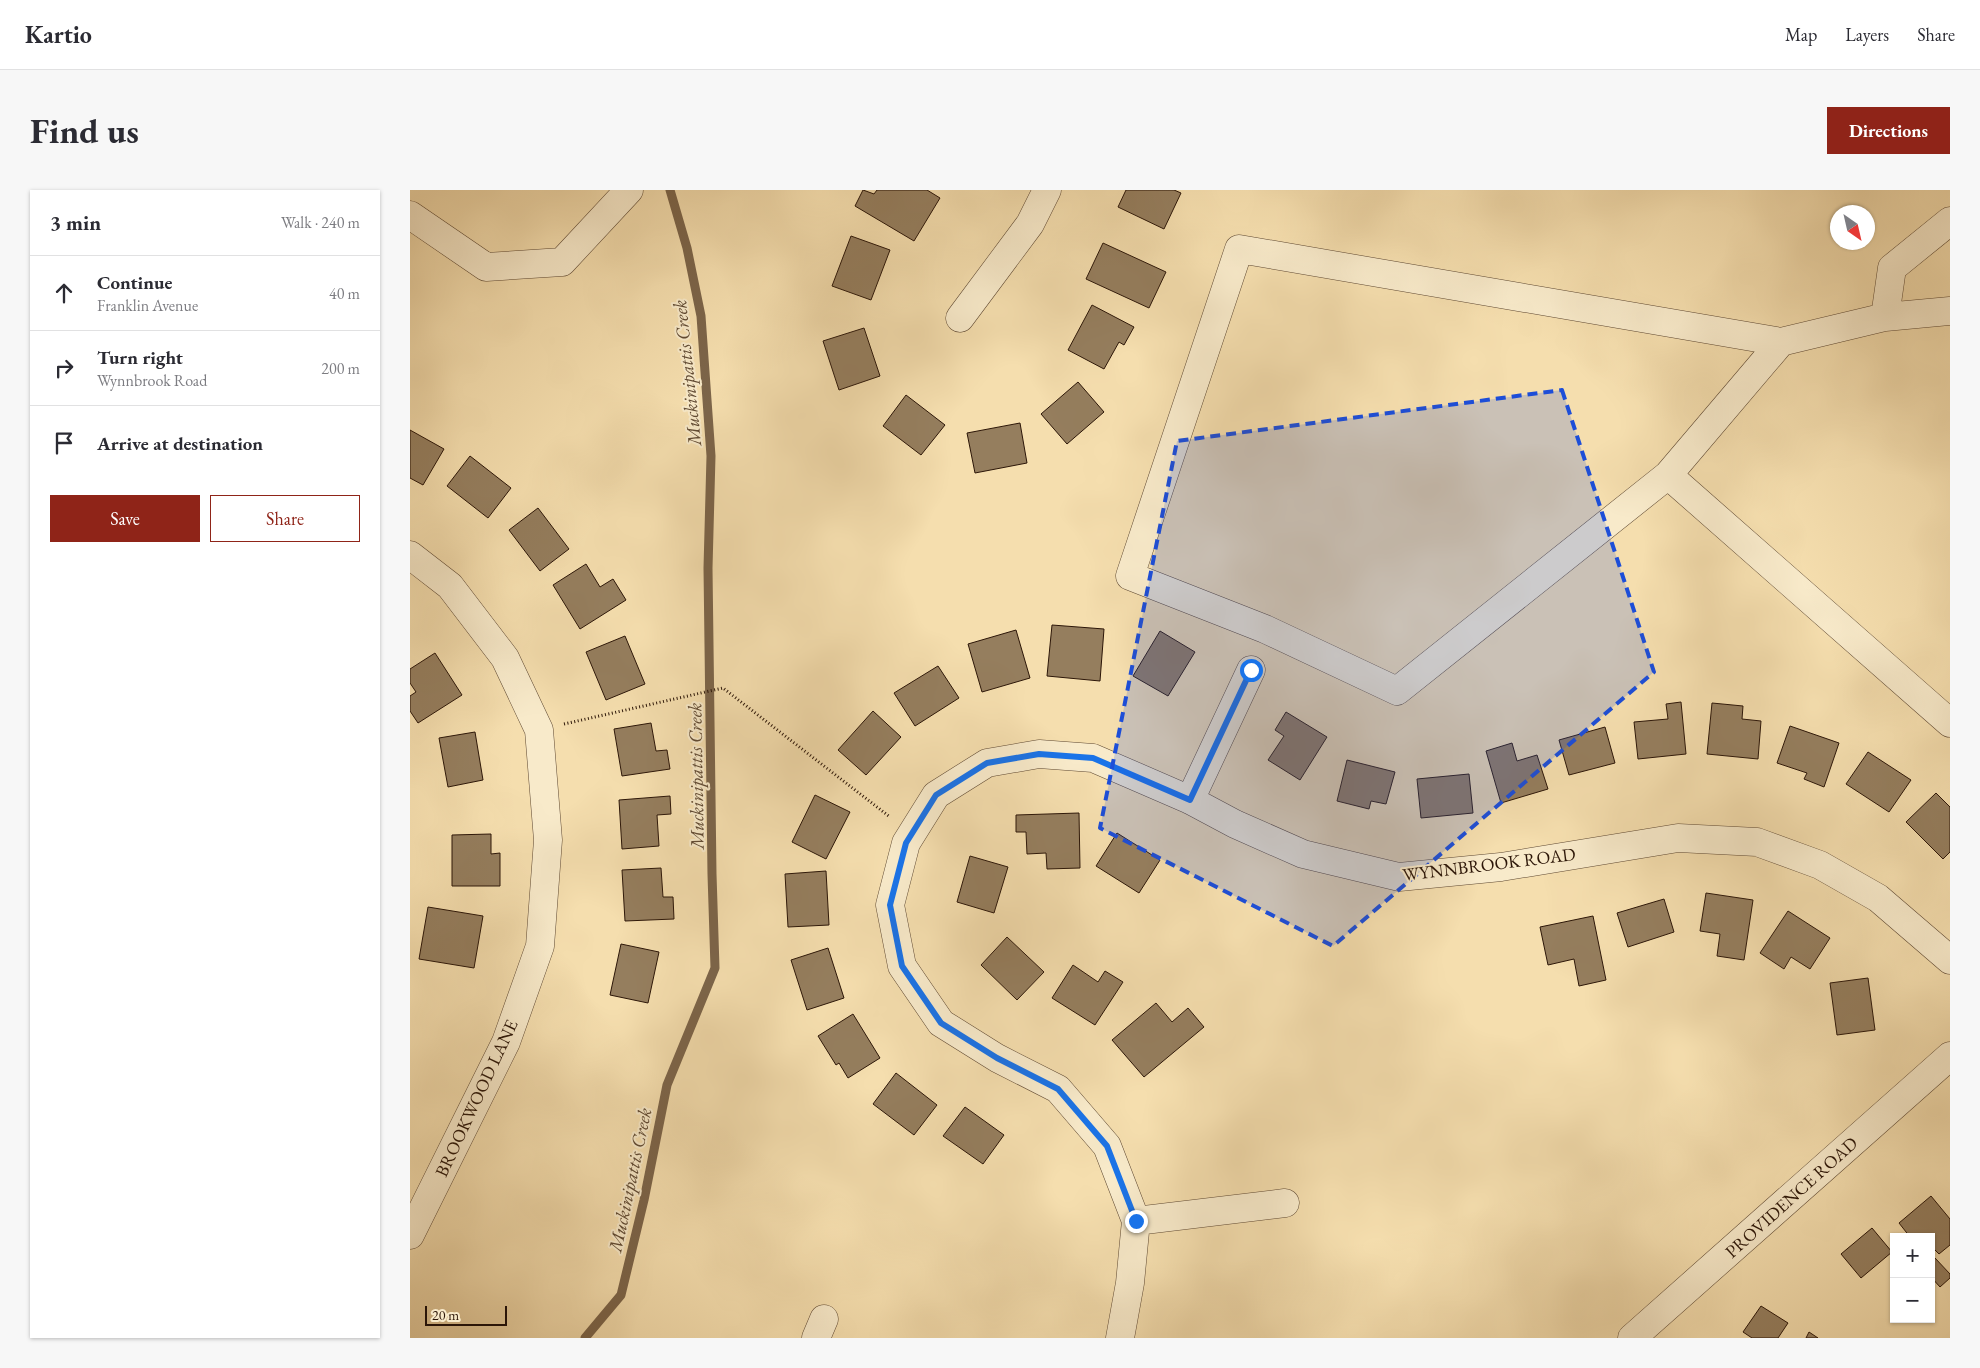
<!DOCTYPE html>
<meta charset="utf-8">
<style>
:root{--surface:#fff;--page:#f7f7f7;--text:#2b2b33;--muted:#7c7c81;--line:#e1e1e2;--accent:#8f2418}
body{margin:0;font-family:"EB Garamond",serif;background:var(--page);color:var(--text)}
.controls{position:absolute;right:15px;bottom:15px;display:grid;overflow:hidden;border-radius:0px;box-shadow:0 1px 4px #0004}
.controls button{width:45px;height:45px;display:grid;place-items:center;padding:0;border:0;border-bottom:1px solid var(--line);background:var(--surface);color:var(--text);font:25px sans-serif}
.compass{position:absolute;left:1420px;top:15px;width:45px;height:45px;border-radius:50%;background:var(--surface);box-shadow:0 1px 4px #0004;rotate:146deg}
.scale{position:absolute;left:15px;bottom:12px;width:82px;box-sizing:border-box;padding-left:5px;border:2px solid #2c1608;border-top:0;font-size:14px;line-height:18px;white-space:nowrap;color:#2c1608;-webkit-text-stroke:4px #f8eaca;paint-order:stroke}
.stop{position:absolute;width:15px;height:15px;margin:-11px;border:4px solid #1a73e8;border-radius:50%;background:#fff}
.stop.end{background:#1a73e8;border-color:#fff;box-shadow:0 1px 5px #0008}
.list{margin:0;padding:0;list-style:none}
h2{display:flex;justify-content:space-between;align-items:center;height:65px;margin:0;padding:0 20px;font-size:21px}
h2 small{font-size:16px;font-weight:400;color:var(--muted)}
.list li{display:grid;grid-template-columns:32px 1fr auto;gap:15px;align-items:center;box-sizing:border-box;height:75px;padding:0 20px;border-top:1px solid var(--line)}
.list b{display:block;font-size:19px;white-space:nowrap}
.list p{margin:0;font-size:16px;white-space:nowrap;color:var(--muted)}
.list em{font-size:16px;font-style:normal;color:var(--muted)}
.actions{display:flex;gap:10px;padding:15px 20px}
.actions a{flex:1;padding:11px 0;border:1px solid var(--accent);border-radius:0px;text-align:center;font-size:18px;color:var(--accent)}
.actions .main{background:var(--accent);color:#fff}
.icon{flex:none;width:28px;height:28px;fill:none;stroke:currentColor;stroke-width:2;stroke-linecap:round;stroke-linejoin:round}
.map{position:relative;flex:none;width:1540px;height:1148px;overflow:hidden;border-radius:0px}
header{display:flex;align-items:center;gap:30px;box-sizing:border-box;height:70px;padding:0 25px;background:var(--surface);border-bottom:1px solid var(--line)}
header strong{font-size:24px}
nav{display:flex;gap:28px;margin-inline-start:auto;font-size:18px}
.intro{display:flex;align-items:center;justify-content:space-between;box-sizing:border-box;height:120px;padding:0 30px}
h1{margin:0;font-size:35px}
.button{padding:12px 22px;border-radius:0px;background:var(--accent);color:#fff;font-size:18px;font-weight:700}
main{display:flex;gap:30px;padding:0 30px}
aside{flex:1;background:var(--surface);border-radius:0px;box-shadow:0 1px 4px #0004}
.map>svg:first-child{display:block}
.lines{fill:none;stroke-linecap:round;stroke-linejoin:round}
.stream{stroke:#7c654a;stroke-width:9}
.building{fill:#957e5e;stroke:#2c1608}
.minor-casing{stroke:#5e4832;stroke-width:29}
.path{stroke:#2c1608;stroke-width:3;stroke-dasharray:1 2.5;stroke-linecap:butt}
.minor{stroke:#f8eaca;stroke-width:28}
.route{stroke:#1a73e8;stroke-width:6}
.marked{fill:#1d4ed8;fill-opacity:0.2;stroke:#1d4ed8;stroke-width:4;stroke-dasharray:10 6;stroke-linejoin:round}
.labels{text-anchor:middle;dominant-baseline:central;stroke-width:4;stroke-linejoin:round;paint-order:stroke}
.street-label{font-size:18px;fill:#2c1608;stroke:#f8eaca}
.water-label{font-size:19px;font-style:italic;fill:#614b34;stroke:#f8eaca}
</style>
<header>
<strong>Kartio</strong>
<nav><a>Map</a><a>Layers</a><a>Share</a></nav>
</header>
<div class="intro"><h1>Find us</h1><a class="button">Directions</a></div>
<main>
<aside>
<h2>3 min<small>Walk · 240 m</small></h2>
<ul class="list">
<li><svg class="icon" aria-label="ahead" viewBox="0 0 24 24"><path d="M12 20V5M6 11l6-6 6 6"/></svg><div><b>Continue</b><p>Franklin Avenue</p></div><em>40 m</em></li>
<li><svg class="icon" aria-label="right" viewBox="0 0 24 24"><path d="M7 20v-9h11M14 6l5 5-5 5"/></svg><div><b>Turn right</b><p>Wynnbrook Road</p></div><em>200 m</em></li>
<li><svg class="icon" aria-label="arrive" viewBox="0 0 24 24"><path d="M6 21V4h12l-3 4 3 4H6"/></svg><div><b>Arrive at destination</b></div></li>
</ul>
<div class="actions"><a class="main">Save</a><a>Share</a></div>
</aside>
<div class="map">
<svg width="1540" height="1148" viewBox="0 0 1540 1148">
<rect width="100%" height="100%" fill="#f5deae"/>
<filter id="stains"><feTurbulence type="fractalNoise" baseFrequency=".004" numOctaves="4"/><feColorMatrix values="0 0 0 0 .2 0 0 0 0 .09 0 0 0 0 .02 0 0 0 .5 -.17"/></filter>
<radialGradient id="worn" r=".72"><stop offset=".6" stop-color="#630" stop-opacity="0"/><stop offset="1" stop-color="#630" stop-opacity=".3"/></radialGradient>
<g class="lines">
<path class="stream" d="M175 1148 211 1105 234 1010 257 895 305 778 302 684 298 378 301 266 291 126 277 58 260 0"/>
</g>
<path class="building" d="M453 0 464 4 467 0H517L530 8 504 51 445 16Z
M716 0H764L771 3 754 39 708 17Z
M441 46 480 60 461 110 422 96Z
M693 53 756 82 739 118 676 89Z
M682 115 724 137 714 155 709 152 694 179 658 160Z
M454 138 470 186 429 200 413 151Z
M668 192 694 222 657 254 631 224Z
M496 205 535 235 511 265 473 236Z
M610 233 617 273 565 283 557 243Z
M0 240 34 259 13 295 0 288Z
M60 266 101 298 78 328 37 296Z
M128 318 159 359 130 381 99 340Z
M176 374 190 397 203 389 216 410 170 439 143 395Z
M642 435 694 439 690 491 637 486Z
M606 440 620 488 572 502 558 454Z
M750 441 785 462 758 506 723 486Z
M215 446 235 494 196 510 176 462Z
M25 463 52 505 8 533 0 521V506L6 502 0 493V479Z
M528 476 549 508 505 536 484 503Z
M1271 512 1276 564 1228 569 1224 532 1258 529 1256 514Z
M1302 513 1333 516 1332 529 1351 531 1348 569 1297 564Z
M463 521 491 547 456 585 428 560Z
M876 522 917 547 890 590 858 570 874 546 865 540Z
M241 533 246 561 257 560 260 579 212 586 204 539Z
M1380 536 1429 553 1414 597 1394 589 1397 583 1367 573Z
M1195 537 1205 573 1159 585 1149 550Z
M65 542 73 590 38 597 29 548Z
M1102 553 1107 571 1127 565 1138 599 1091 613 1076 561Z
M1458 562 1501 590 1479 622 1436 594Z
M937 570 985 582 976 614 961 611 959 619 927 611Z
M1059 584 1063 623 1011 628 1007 589Z
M1526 603 1540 617V662L1533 669 1496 632Z
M405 605 440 622 416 669 382 652Z
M260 606 261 624 247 625 249 656 212 659 209 610Z
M669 623 670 678 637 679 636 663 617 664 616 642H606V625Z
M707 643 750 670 729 703 686 676Z
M81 644V664L90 663V696H42V645Z
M560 666 598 677 584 723 547 712Z
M251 678 253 707H263L264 729 215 731 212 680Z
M416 681 419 735 378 737 375 684Z
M1296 703 1343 710 1334 770 1307 766 1310 744 1290 741Z
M1254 709 1264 742 1218 757 1207 723Z
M18 717 73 726 64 778 9 769Z
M1378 721 1420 748 1400 779 1381 767 1374 779 1350 763Z
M1183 726 1196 790 1169 796 1164 769 1138 775 1130 737Z
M597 747 634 782 607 810 571 775Z
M211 754 249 762 238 813 200 805Z
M418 758 434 808 397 820 381 770Z
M663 775 688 792 695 781 713 792 685 835 642 808Z
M1458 788 1465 840 1427 845 1420 793Z
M746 813 762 832 778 818 794 837 734 887 702 850Z
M443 824 470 868 438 888 429 873 426 875 408 846Z
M486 883 527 915 504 945 463 914Z
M555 917 594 945 573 974 533 946Z
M1521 1006 1540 1029V1055L1529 1064 1521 1056V1047H1500L1489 1033Z
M1462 1038 1482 1062 1451 1088 1431 1064Z
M1525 1068 1540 1084V1088L1530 1097 1521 1087V1072Z
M1351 1116 1378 1133 1368 1148H1342L1333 1142Z
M1399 1142 1408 1148H1396Z"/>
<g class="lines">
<defs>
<path id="minor" d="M0 25 76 77 152 72 219 0
M1475 127 1482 78 1540 31
M550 128 620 34 637 0
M1371 152 1258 285 987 501 855 439 720 386 829 59 1371 152 1475 127 1540 121
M1258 285 1540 533
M0 365 40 396 95 468 129 540 138 650 130 756 96 852 0 1045
M780 610 841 480
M726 1031 875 1013
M406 1148 414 1129
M710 1148 720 1093 726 1031 697 956 648 899 587 868 531 833 492 776 480 715 496 653 526 605 577 573 629 564 683 568 780 610 825 634 893 664 989 687 1091 677 1268 648 1347 652 1410 675 1468 708 1540 770
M1222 1148 1540 866"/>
</defs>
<use href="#minor" class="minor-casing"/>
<path class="path" d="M154 534 313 498 480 627"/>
<use href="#minor" class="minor"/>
</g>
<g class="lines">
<path class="route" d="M726 1031 697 956 648 899 587 868 531 833 492 776 480 715 496 653 526 605 577 573 629 564 683 568 780 610 841 480"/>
</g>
<path class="marked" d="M1152 200 1244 482 923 756 690 638 767 251Z"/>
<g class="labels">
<g class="street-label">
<text transform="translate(1079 674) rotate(-7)">WYNNBROOK ROAD</text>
<text transform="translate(66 908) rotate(-65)">BROOKWOOD LANE</text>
<text transform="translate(1381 1007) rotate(-42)">PROVIDENCE ROAD</text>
</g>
<g class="water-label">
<text transform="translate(277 183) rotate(-96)">Muckinipattis Creek</text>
<text transform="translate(286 586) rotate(-91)">Muckinipattis Creek</text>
<text transform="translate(220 990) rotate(-78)">Muckinipattis Creek</text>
</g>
</g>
<rect width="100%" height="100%" filter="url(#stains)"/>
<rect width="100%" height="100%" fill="url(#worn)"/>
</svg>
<div class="controls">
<button>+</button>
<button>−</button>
</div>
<svg class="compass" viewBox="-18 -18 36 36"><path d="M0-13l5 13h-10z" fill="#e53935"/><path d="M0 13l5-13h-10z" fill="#7c7c81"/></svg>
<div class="scale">20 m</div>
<div class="stop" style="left:841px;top:480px"></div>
<div class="stop end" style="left:726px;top:1031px"></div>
</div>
</main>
